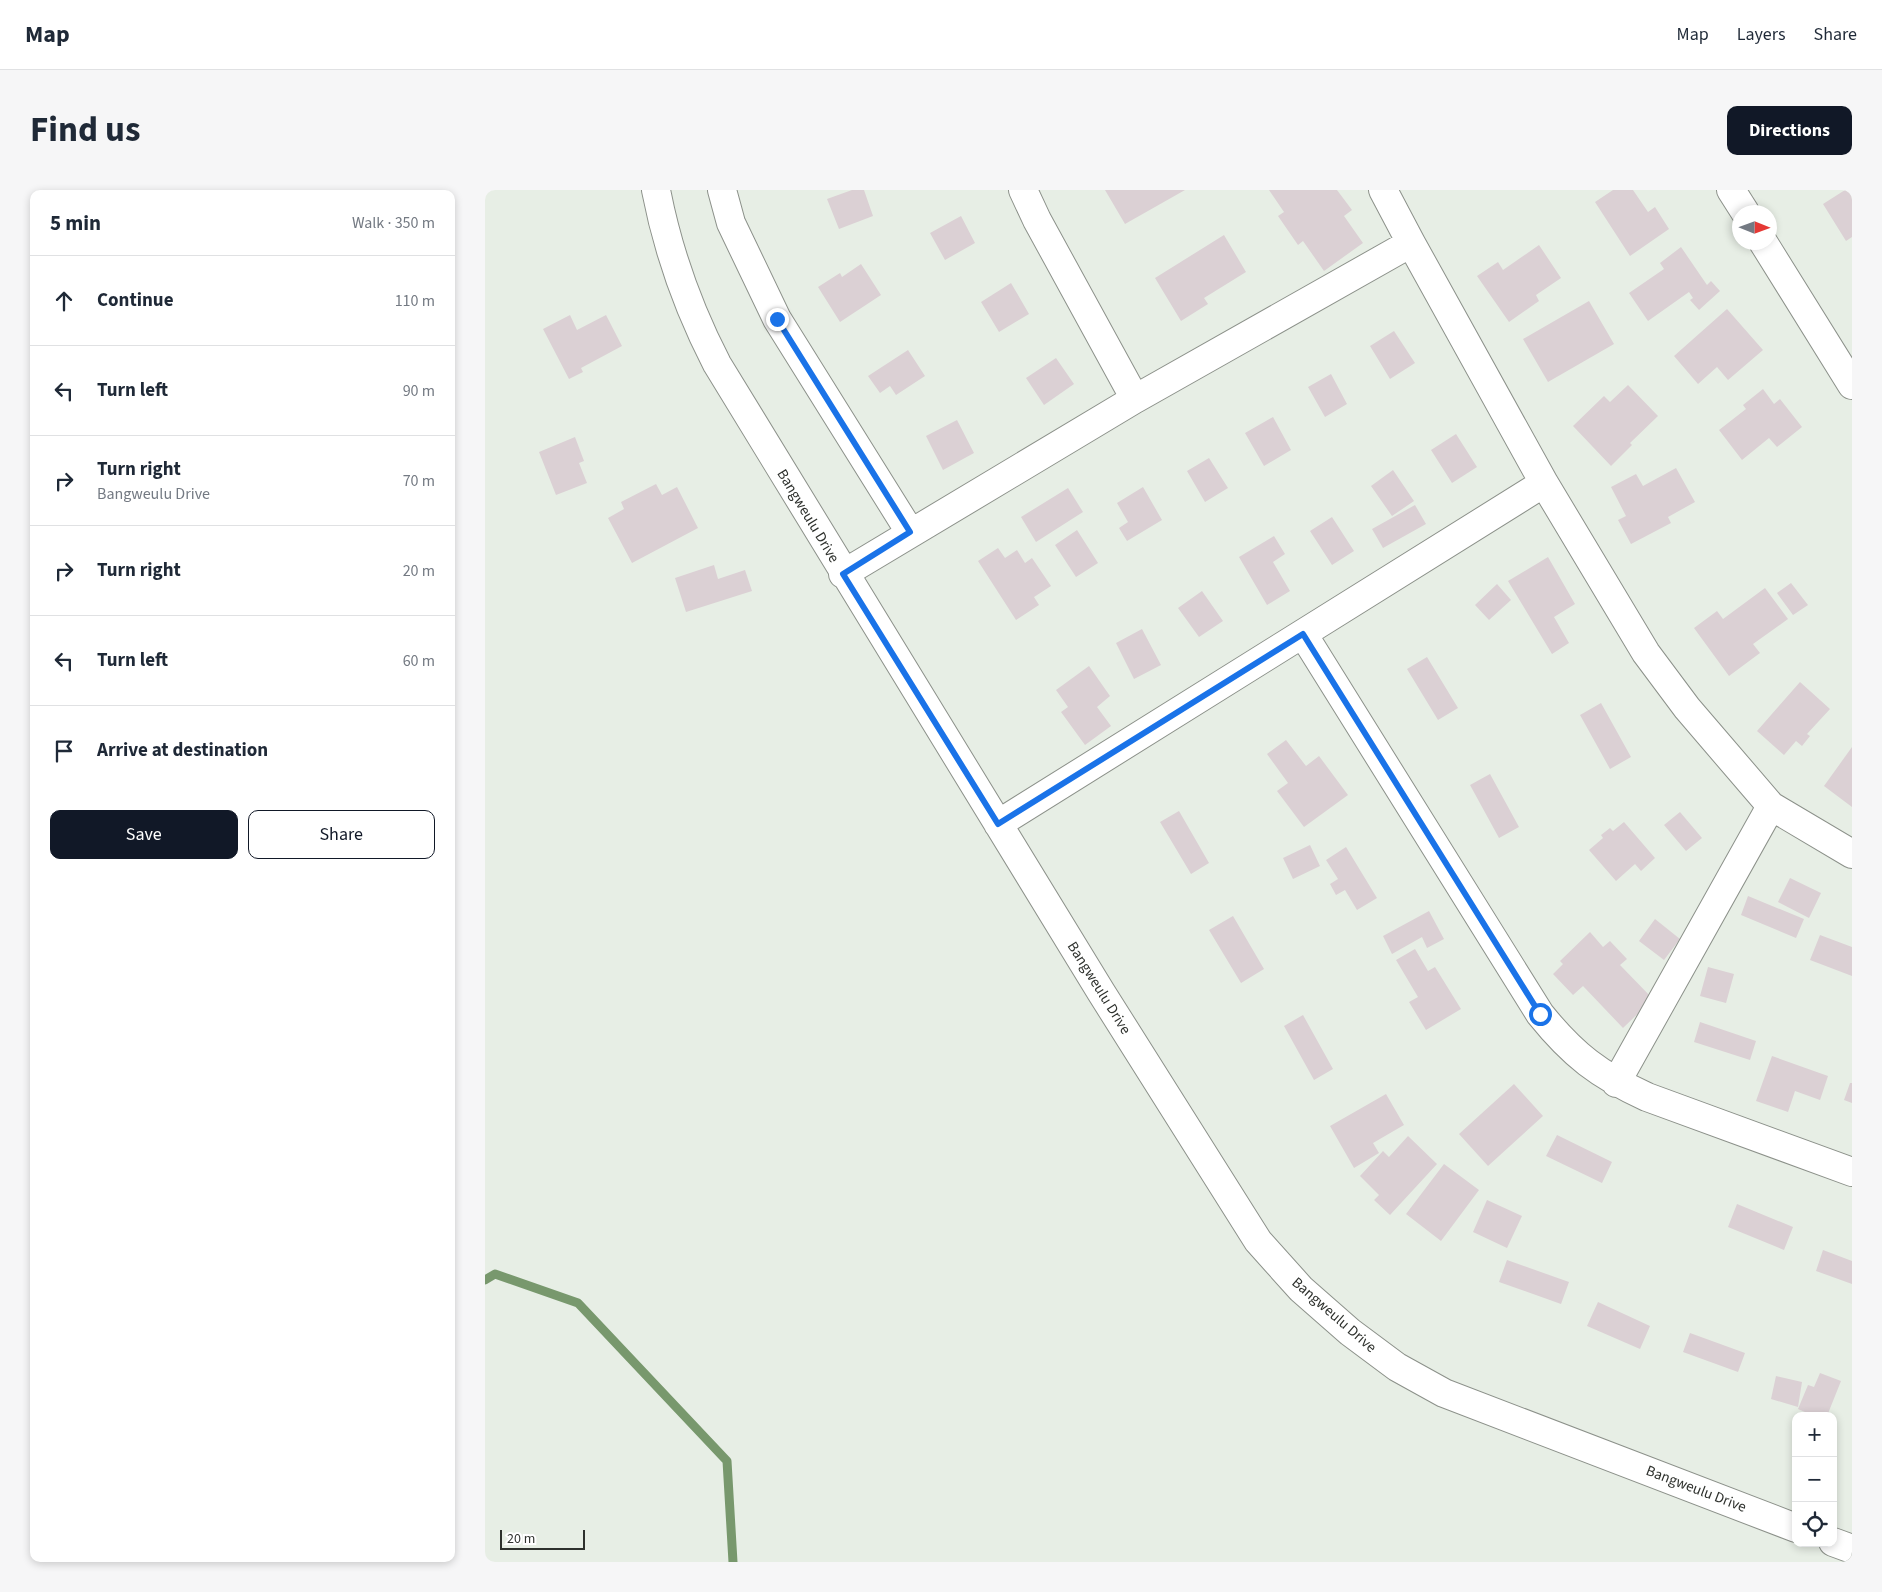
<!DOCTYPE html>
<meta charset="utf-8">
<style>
:root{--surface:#fff;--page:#f6f6f7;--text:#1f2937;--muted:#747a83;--line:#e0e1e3;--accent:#111827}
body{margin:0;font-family:"Source Sans 3",sans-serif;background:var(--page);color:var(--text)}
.controls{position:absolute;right:15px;bottom:15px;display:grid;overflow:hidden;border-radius:10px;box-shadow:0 2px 8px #0003}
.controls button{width:45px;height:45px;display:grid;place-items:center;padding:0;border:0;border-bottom:1px solid var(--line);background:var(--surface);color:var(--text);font:25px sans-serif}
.compass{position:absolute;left:1247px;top:15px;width:45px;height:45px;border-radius:50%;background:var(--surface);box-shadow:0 2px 8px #0003;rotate:91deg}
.scale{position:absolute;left:15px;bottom:12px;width:85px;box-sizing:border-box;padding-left:5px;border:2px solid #2e312d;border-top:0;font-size:14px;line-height:18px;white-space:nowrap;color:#2e312d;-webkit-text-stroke:4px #fff;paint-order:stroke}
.stop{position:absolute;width:15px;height:15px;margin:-11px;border:4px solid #1a73e8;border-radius:50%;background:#fff}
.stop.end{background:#1a73e8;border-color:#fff;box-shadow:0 1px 5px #0008}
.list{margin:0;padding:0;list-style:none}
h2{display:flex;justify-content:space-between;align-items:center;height:65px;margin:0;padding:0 20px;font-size:21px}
h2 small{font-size:16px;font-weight:400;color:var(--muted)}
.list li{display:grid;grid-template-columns:32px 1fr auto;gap:15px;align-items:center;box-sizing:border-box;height:90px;padding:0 20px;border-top:1px solid var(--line)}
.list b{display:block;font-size:19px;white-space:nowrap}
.list p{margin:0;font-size:16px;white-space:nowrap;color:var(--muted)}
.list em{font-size:16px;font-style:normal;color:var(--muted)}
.actions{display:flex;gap:10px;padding:15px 20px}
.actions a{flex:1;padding:11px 0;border:1px solid var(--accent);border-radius:10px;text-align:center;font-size:18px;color:var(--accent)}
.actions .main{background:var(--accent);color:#fff}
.icon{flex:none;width:28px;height:28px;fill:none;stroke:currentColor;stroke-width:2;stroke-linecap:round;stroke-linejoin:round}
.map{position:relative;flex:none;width:1367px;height:1372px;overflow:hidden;border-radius:10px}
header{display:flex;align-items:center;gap:30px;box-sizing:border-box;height:70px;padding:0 25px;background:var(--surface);border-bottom:1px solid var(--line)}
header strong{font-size:24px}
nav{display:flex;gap:28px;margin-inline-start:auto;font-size:18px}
.intro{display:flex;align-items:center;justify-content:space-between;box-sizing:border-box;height:120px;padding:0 30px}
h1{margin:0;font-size:35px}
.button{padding:12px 22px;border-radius:10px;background:var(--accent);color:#fff;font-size:18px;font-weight:700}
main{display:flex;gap:30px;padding:0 30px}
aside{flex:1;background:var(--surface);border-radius:10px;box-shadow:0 2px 8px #0003}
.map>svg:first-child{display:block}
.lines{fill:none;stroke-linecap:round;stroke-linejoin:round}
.stream{stroke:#78986d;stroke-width:9}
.building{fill:#dbd0d4}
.minor-casing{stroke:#8c918a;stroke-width:30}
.minor{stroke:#fff;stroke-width:28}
.route{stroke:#1a73e8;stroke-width:6}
.labels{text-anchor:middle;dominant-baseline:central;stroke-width:4.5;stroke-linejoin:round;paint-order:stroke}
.street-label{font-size:15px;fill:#2e312d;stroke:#fff}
</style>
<header>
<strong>Map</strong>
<nav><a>Map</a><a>Layers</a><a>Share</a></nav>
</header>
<div class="intro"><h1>Find us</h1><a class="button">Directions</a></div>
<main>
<aside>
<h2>5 min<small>Walk · 350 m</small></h2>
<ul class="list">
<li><svg class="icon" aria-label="ahead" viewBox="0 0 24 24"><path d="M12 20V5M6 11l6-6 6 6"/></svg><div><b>Continue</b></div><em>110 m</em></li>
<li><svg class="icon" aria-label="left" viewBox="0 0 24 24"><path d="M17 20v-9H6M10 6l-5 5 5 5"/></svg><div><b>Turn left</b></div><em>90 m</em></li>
<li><svg class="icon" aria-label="right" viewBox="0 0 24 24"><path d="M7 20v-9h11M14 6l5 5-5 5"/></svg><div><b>Turn right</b><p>Bangweulu Drive</p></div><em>70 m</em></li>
<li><svg class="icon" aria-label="right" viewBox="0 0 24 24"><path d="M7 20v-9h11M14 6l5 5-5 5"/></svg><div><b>Turn right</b></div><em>20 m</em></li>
<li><svg class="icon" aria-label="left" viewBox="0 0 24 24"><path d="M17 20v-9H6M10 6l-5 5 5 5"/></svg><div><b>Turn left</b></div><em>60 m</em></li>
<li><svg class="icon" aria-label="arrive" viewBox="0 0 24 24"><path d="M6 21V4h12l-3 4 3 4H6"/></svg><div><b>Arrive at destination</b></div></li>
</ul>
<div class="actions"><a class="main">Save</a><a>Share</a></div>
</aside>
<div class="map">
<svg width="1367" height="1372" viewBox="0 0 1367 1372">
<rect width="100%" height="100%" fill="#e7eee5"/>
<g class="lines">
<path class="stream" d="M0 1090 10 1084 93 1113 242 1271 248 1372"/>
</g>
<path class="building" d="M367 0H379L388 26 354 39 342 9Z
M620 0H700L640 34Z
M784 0H852L867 20 859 26 878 53 839 81 818 51 813 55 793 26 799 22Z
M1128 0H1148L1163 22 1170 17 1184 39 1145 66 1110 12Z
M1360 0H1367V47L1361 51 1338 14Z
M476 26 490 53 460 70 445 43Z
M739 45 761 82 719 108 723 114 696 131 670 88Z
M1054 55 1076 88 1051 105 1054 111 1024 132 992 86 1013 72 1018 80Z
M1196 57 1222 95 1226 91 1235 101 1214 120 1205 110 1208 108 1204 102 1163 131 1144 103 1179 79 1175 73Z
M376 74 396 105 355 132 333 97 355 83 357 87Z
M526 93 544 124 514 142 496 112Z
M1104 111 1129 154 1063 192 1038 149Z
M1242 119 1278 160 1243 190 1232 177 1213 194 1189 166Z
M85 125 92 140 121 125 137 156 96 178 98 182 84 189 58 139Z
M909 141 930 173 905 189 885 156Z
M423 160 440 186 411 205 405 196 395 203 383 186Z
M571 168 589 194 559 215 541 188Z
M846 184 862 214 840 227 823 197Z
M1143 195 1173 226 1145 253 1147 255 1126 276 1088 236 1119 206 1125 212Z
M1278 199 1289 214 1295 209 1317 237 1292 257 1284 248 1257 270 1234 240 1261 219 1258 215Z
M788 227 806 260 779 276 760 243Z
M472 230 489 263 458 280 441 246Z
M971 244 992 277 967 293 946 260Z
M90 247 99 271 94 273 102 293 71 305 54 262Z
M724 268 743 298 720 312 702 281Z
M1191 278 1210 312 1183 327 1186 333 1146 354 1133 330 1141 326 1126 297 1151 284 1158 296Z
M908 280 929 311 907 326 886 296Z
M171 294 177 305 192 297 213 338 147 373 123 328 139 319 136 312Z
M658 297 677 330 642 351 634 338 643 332 632 313Z
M583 298 598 322 551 352 536 327Z
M930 315 941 334 898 358 887 339Z
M847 327 869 361 847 375 825 341Z
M592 340 613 373 591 387 570 355Z
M789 346 800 364 788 372 805 401 782 415 754 367Z
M513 358 520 368 532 360 540 373 547 368 566 396 549 407 554 415 531 430 493 371Z
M1063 367 1090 414 1069 427 1084 453 1067 464 1023 391Z
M229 375 233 389 260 380 267 401 201 422 190 388Z
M1306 393 1323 415 1308 425 1292 403Z
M1012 394 1026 410 1004 430 990 415Z
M1280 398 1303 429 1268 454 1275 463 1244 486 1209 438 1232 421 1238 429Z
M717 401 738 431 714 447 693 418Z
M657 439 676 475 649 489 631 453Z
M942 467 973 518 953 530 922 479Z
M604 476 625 506 612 517 626 536 600 555 576 522 583 517 571 500Z
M1315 492 1345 519 1322 544 1325 546 1317 556 1311 551 1299 565 1272 541Z
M1116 513 1146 567 1125 579 1095 525Z
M801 550 821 576 834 566 863 605 819 637 792 601 803 593 782 564Z
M1367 557V617L1339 596Z
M1005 584 1034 637 1014 648 985 595Z
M694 621 724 673 706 684 675 632Z
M1195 622 1217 648 1201 661 1179 635Z
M1139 632 1170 668 1156 681 1150 674 1131 691 1104 660 1118 648 1116 645 1125 638 1128 641Z
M825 655 835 676 808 689 798 668Z
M861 657 892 708 872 720 860 700 851 705 845 694 853 689 841 670Z
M1305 688 1336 703 1324 728 1293 712Z
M1263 706 1319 729 1311 748 1256 725Z
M944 721 959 749 942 758 937 747 907 764 898 746Z
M748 726 779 779 756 793 724 740Z
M1170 729 1195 749 1179 770 1154 751Z
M1105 742 1118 757 1125 751 1142 769 1135 775 1168 809 1138 838 1098 796 1088 805 1068 784 1078 774 1075 771Z
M1335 745 1367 757V786L1325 770Z
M930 759 943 781 950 777 976 819 941 840 924 812 933 807 911 770Z
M1223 777 1249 784 1241 813 1215 806Z
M818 825 848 879 829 890 799 836Z
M1215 832 1271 851 1265 870 1209 852Z
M1287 866 1343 886 1335 910 1310 901 1303 922 1271 911Z
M1365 893H1367V913L1359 910Z
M1029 894 1058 926 1003 976 974 944Z
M901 904 919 935 888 953 894 963 869 978 845 936Z
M1072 945 1127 972 1117 993 1061 966Z
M923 946 952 974 905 1025 889 1010 894 1005 875 986 898 961 904 967Z
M959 974 994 1000 956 1051 921 1024Z
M1002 1010 1037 1026 1022 1058 988 1042Z
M1252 1014 1308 1037 1299 1060 1243 1037Z
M1338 1060 1367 1071V1094L1331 1081Z
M1022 1070 1084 1092 1076 1114 1014 1092Z
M1113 1112 1165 1136 1155 1159 1102 1136Z
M1205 1143 1260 1163 1253 1182 1198 1162Z
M1335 1183 1356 1191 1342 1226H1329L1313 1219 1323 1195 1329 1197Z
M1291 1186 1317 1192 1313 1217 1286 1209Z"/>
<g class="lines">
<defs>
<path id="minor" d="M171 0C183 62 203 118 232 174L616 802 773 1051 816 1099 865 1142 912 1177 959 1203 1311 1338
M237 0 246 33 292 129 425 342
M898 0 926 53
M1246 0 1260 22
M1278 52 1367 195
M650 209 926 53 1059 293
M358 384 650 209 552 30 538 0
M818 444 1055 824C1088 865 1114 885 1162 907L1367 982
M513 634 1059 293 1161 463 1202 518 1286 616 1367 664
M1131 893 1286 616
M1348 1352 1367 1359"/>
</defs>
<use href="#minor" class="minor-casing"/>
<use href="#minor" class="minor"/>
</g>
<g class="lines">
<path class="route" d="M292 129 425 342 358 384 513 634 818 444 1055 824"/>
</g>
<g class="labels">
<g class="street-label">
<text transform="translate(323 326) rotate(59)">Bangweulu Drive</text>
<text transform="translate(614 798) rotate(58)">Bangweulu Drive</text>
<text transform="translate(849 1125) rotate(41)">Bangweulu Drive</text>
<text transform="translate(1211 1299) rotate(21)">Bangweulu Drive</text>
</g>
</g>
</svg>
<div class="controls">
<button>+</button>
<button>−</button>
<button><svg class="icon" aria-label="locate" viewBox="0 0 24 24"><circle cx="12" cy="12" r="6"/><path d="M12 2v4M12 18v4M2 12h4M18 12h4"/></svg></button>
</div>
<svg class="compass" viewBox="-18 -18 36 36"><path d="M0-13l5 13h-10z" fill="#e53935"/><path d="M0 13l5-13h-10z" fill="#747a83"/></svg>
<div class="scale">20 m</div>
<div class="stop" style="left:1055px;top:824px"></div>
<div class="stop end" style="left:292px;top:129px"></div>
</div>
</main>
